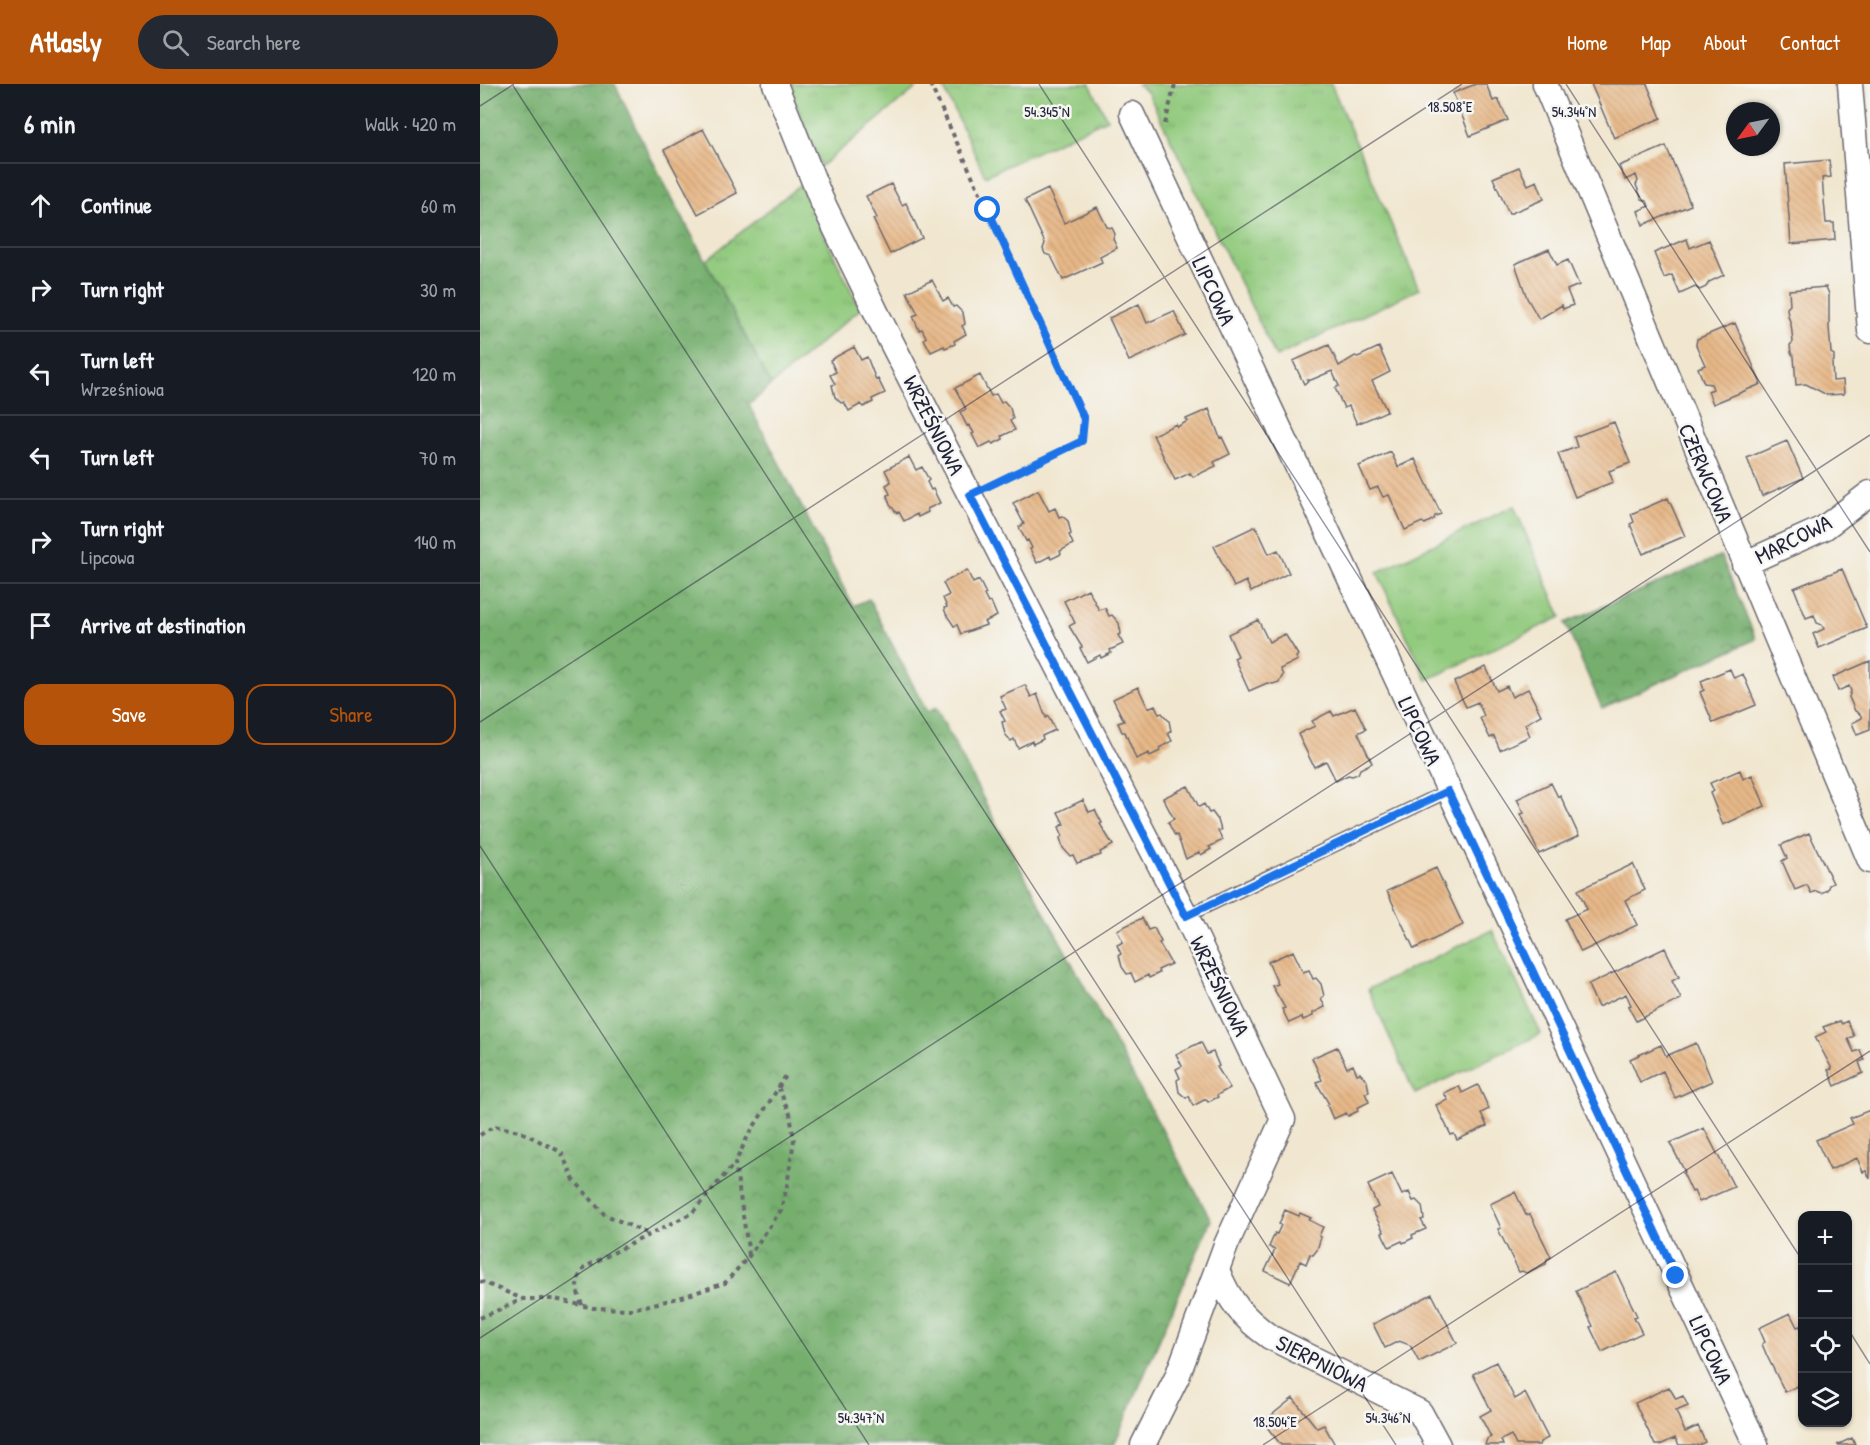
<!DOCTYPE html>
<meta charset="utf-8">
<style>
:root{--surface:#171b24;--page:#242831;--text:#f1f3f6;--muted:#9ea1a6;--line:#363941;--accent:#b45309}
body{margin:0;font-family:"Patrick Hand",sans-serif;background:var(--page);color:var(--text)}
.controls{position:absolute;right:18px;bottom:18px;display:grid;overflow:hidden;border-radius:12px;box-shadow:0 2px 4px #0004}
.controls button{width:54px;height:54px;display:grid;place-items:center;padding:0;border:0;border-bottom:2px solid var(--line);background:var(--surface);color:var(--text);font:30px sans-serif}
.compass{position:absolute;left:1246px;top:18px;width:54px;height:54px;border-radius:50%;background:var(--surface);box-shadow:0 2px 4px #0004;rotate:237deg}
.stop{position:absolute;width:18px;height:18px;margin:-14px;border:4px solid #1a73e8;border-radius:50%;background:#fff}
.stop.end{background:#1a73e8;border-color:#fff;box-shadow:0 2px 6px #0008}
.list{margin:0;padding:0;list-style:none}
h2{display:flex;justify-content:space-between;align-items:center;height:78px;margin:0;padding:0 24px;font-size:26px}
h2 small{font-size:20px;font-weight:400;color:var(--muted)}
.list li{display:grid;grid-template-columns:39px 1fr auto;gap:18px;align-items:center;box-sizing:border-box;height:84px;padding:0 24px;border-top:2px solid var(--line)}
.list b{display:block;font-size:22px;white-space:nowrap}
.list p{margin:0;font-size:20px;white-space:nowrap;color:var(--muted)}
.list em{font-size:20px;font-style:normal;color:var(--muted)}
.actions{display:flex;gap:12px;padding:18px 24px}
.actions a{flex:1;padding:14px 0;border:2px solid var(--accent);border-radius:18px;text-align:center;font-size:21px;color:var(--accent)}
.actions .main{background:var(--accent);color:#fff}
.icon{flex:none;width:33px;height:33px;fill:none;stroke:currentColor;stroke-width:2;stroke-linecap:round;stroke-linejoin:round}
.map{position:relative;flex:none;width:1390px;height:1361px;overflow:hidden}
header{display:flex;align-items:center;gap:36px;box-sizing:border-box;height:84px;padding:0 30px;background:var(--accent);color:#fff}
header strong{font-size:28px}
nav{display:flex;gap:33px;margin-inline-start:auto;font-size:21px}
.search{width:420px;height:54px;background:var(--page);display:flex;align-items:center;gap:15px;box-sizing:border-box;padding:0 21px;border-radius:33px;color:var(--muted);font-size:22px}
main{display:flex}
aside{flex:1;background:var(--surface)}
.map>svg:first-child{display:block}
.grass{fill:url(#grass-tufts);stroke:#5a765c;stroke-width:1.5}
.forest{fill:url(#forest-crowns);stroke:#4c6854;stroke-width:1.5}
.building{fill:url(#building-back-hatch)}
.lines{fill:none;stroke-linecap:round;stroke-linejoin:round}
.lane-casing{stroke:#6a676f;stroke-width:15}
.street-casing{stroke:#6a676f;stroke-width:27}
.path{stroke:#6a676f;stroke-width:4;stroke-dasharray:4.5 4.5;stroke-linecap:butt}
.lane{stroke:#fff;stroke-width:12}
.street{stroke:#fff;stroke-width:24}
.route{stroke:#1a73e8;stroke-width:8}
.ticks{fill:none;stroke:#22223b;stroke-width:1.5;stroke-opacity:0.45}
.labels{text-anchor:middle;dominant-baseline:central;stroke-width:5;stroke-linejoin:round;paint-order:stroke}
.street-label{font-size:22px;fill:#22223b;stroke:#f6f6f2}
.ticks-label{font-size:15px;text-anchor:middle;fill:#22223b;stroke:#f6f6f2;stroke-width:5;stroke-linejoin:round;paint-order:stroke}
</style>
<header>
<strong>Atlasly</strong>
<div class="search"><svg class="icon" aria-label="search" viewBox="0 0 24 24"><circle cx="10" cy="10" r="6"/><path d="M15 15l6 6"/></svg>Search here</div>
<nav><a>Home</a><a>Map</a><a>About</a><a>Contact</a></nav>
</header>
<main>
<aside>
<h2>6 min<small>Walk · 420 m</small></h2>
<ul class="list">
<li><svg class="icon" aria-label="ahead" viewBox="0 0 24 24"><path d="M12 20V5M6 11l6-6 6 6"/></svg><div><b>Continue</b></div><em>60 m</em></li>
<li><svg class="icon" aria-label="right" viewBox="0 0 24 24"><path d="M7 20v-9h11M14 6l5 5-5 5"/></svg><div><b>Turn right</b></div><em>30 m</em></li>
<li><svg class="icon" aria-label="left" viewBox="0 0 24 24"><path d="M17 20v-9H6M10 6l-5 5 5 5"/></svg><div><b>Turn left</b><p>Wrześniowa</p></div><em>120 m</em></li>
<li><svg class="icon" aria-label="left" viewBox="0 0 24 24"><path d="M17 20v-9H6M10 6l-5 5 5 5"/></svg><div><b>Turn left</b></div><em>70 m</em></li>
<li><svg class="icon" aria-label="right" viewBox="0 0 24 24"><path d="M7 20v-9h11M14 6l5 5-5 5"/></svg><div><b>Turn right</b><p>Lipcowa</p></div><em>140 m</em></li>
<li><svg class="icon" aria-label="arrive" viewBox="0 0 24 24"><path d="M6 21V4h12l-3 4 3 4H6"/></svg><div><b>Arrive at destination</b></div></li>
</ul>
<div class="actions"><a class="main">Save</a><a>Share</a></div>
</aside>
<div class="map">
<svg width="1390" height="1361" viewBox="0 0 1390 1361">
<defs>
<pattern id="grass-tufts" width="24" height="20" patternUnits="userSpaceOnUse" patternTransform="scale(1.5)"><rect width="24" height="20" fill="#92ca7e"/><path d="M3 7l-1-3M5 7V3M7 7l1-3M15 17l-1-3M17 17v-4M19 17l1-3" fill="none" stroke="#7ead6e"/></pattern>
<pattern id="forest-crowns" width="20" height="18" patternUnits="userSpaceOnUse" patternTransform="scale(1.5)"><rect width="20" height="18" fill="#75ae6d"/><path d="M2 6a3 3 0 1 1 6 0M12 15a3 3 0 1 1 6 0" fill="none" stroke="#608d5b"/></pattern>
<pattern id="building-back-hatch" width="6" height="6" patternUnits="userSpaceOnUse" patternTransform="scale(1.5)"><rect width="6" height="6" fill="#e7b888"/><path d="M-1 5l2 2M0 0l6 6M5-1l2 2" fill="none" stroke="#c69e76"/></pattern>
</defs>
<rect width="100%" height="100%" fill="#f6f6f2"/>
<filter id="ink" filterUnits="userSpaceOnUse"><feTurbulence type="fractalNoise" baseFrequency=".0167" numOctaves="2"/><feDisplacementMap in="SourceGraphic" scale="12" xChannelSelector="R" yChannelSelector="G"/><feConvolveMatrix kernelMatrix="1 2 1 2 8 2 1 2 1" color-interpolation-filters="sRGB"/></filter>
<filter id="wash" filterUnits="userSpaceOnUse"><feTurbulence type="fractalNoise" baseFrequency=".008" numOctaves="4" result="noise"/><feDisplacementMap in="SourceGraphic" scale="24" xChannelSelector="R" yChannelSelector="G"/><feGaussianBlur stdDeviation="1.35" result="paint"/><feColorMatrix in="noise" values="0 0 0 0 0 0 0 0 0 0 0 0 0 0 0 0 0 1.4 0 .05"/><feComposite in="paint" operator="in"/></filter>
<g filter="url(#wash)">
<rect width="100%" height="100%" fill="#f1e7d0"/>
<path class="grass" d="M308 0H441L341 82Z
M462 0H610L627 35 505 92Z
M657 0H851L939 205 796 273 668 9Z
M320 101 380 225 291 301 225 177Z
M1034 422 1081 533 947 596 897 488Z
M1012 846 1061 950 935 1010 888 905Z"/>
<path class="forest" d="M0 0H135L161 55 291 301 269 321 373 522 389 515 447 628 456 624 516 739 731 1136 634 1361H0Z
M1241 472 1276 555 1122 624 1085 539Z"/>
<g id="blocks">
<path class="building" d="M996 0H1006L1013 17 1018 15 1028 36 990 52 973 9Z
M1111 0H1167L1181 34 1134 54Z
M223 45 257 109 218 130 184 66Z
M1186 62 1211 121 1163 141 1158 127 1169 122 1167 117 1162 115 1156 101 1158 97 1156 91 1145 96 1139 82Z
M1349 76 1351 93 1342 94 1346 139H1354L1355 156 1311 160 1305 80Z
M1039 83 1048 101 1057 97 1064 115 1029 130 1013 94Z
M411 100 422 121 426 119 442 154 410 170 393 135 397 134 386 112Z
M568 105 584 139 617 123 627 143 632 144 635 150 633 155 637 164 620 173 622 178 583 196 571 172 565 170 563 165 565 159 545 116Z
M1207 155 1210 164 1229 156 1244 191 1229 198 1226 203 1220 206 1215 203 1200 210 1192 191 1184 194 1174 169Z
M1069 165 1077 181 1088 176 1099 201 1087 206 1093 221 1083 225 1082 221 1059 235 1047 214 1035 180Z
M452 196 463 217 468 214 473 223 476 222 483 229 485 240 482 242 486 250 474 257 475 260 465 264 464 262 451 268 444 255 446 253 442 245 439 246 433 232 438 230 427 208Z
M1346 203 1349 210V243L1351 269 1354 271V277L1352 279 1353 297 1363 296 1364 310 1347 311 1326 300 1316 301 1314 272 1311 269 1310 261 1313 258 1311 240 1308 232 1307 224 1310 221 1309 206Z
M659 220 667 239 694 227 705 251 649 277 629 234Z
M1255 239 1281 300 1233 320 1228 307 1233 305 1231 300 1224 299 1218 284 1225 281 1216 261 1217 255Z
M849 261 859 282 875 272 878 273 899 263 910 288 892 297 907 327 877 340 869 322 864 324 855 304 859 302 852 287 831 296H828L829 297 824 300 813 277Z
M374 263 381 276 387 273 396 296 398 295 405 309 392 315 393 318 383 323 381 320 369 327 364 318 361 319 355 313 352 301 355 300 350 291 356 288 350 276Z
M500 291 511 312 516 310 521 319 524 317 530 324 533 335 530 337 535 346 522 352 523 355 513 360 511 358 499 364 492 350 494 349 489 341 487 342 480 328 486 325 475 304Z
M729 325 740 354 742 353 750 370 734 378 736 382 713 393 710 389 695 396 673 351 696 340 697 343 708 337 706 335Z
M1134 338 1150 379 1129 387 1133 398 1095 413 1078 370 1097 363 1094 353Z
M1307 357 1323 394 1282 412 1267 374Z
M911 368 918 383 935 375 961 430 955 432 954 435 945 440 942 438 925 446 909 411 903 413 898 403 890 406 879 382Z
M429 373 436 386 442 383 449 396 447 398 451 406 453 405 460 419 447 425 448 428 438 433 437 430 424 437 419 428 417 429 410 421 407 411 410 410 406 401 411 398 405 386Z
M558 406 569 427 575 424 579 433 582 432 588 437 591 450 589 451 593 460 580 467 581 470 571 475 570 472 557 479 550 465 552 464 548 456 546 457 539 443 544 440 533 419Z
M1188 414 1205 452 1163 470 1150 440 1154 438 1151 430Z
M776 442 789 470 798 466 809 489 771 508 766 497 754 503 734 462Z
M1362 485 1387 544 1339 564 1333 550 1344 545 1342 541 1337 539 1334 531 1326 534 1314 504Z
M487 486 493 499 499 496 506 510 504 511 508 519 511 518 517 532 504 538 506 541 481 550 477 541 474 542 466 530 464 524 467 523 463 514 469 511 463 499Z
M608 505 619 526 625 524 629 532 632 531 639 539 641 550 638 551 643 560 630 566 631 569 621 574 620 571 607 578 600 564 602 563 589 542 595 539 584 517Z
M778 536 789 558 805 550 818 571 816 573 818 576 800 585 803 591 799 598 793 600 787 599 769 607 754 574 758 572 748 550Z
M1390 577V646L1377 651 1372 639 1382 634 1380 630 1375 627 1369 613 1371 607 1369 602 1358 607 1353 593Z
M1006 583 1017 607 1027 602 1032 613 1048 605 1061 631 1045 640 1050 652 1020 666 1014 652 1010 654 1000 634 1004 632 998 618 986 623 974 598Z
M1250 585 1254 594 1263 590 1276 621 1233 639 1220 608 1224 606 1221 597Z
M545 601 551 613 557 610 566 634 568 632 575 646 562 652 563 655 553 660 552 657 538 664 534 655 531 657 525 650 522 638 525 637 520 627 526 625 520 612Z
M658 603 668 624 675 621 679 630 682 629 689 637 691 647 688 649 692 657 679 664 680 667 670 672 669 669 656 675 645 648H642L638 639 644 637 633 615Z
M875 623 886 645 878 649 892 679 880 685 878 690 872 692 868 691 856 697 846 677 834 683 818 650 835 642 832 637 851 627 854 632Z
M1260 686 1263 695 1272 691 1285 722 1243 741 1230 709 1234 707 1230 699Z
M1071 699 1078 713 1080 711 1099 752 1059 770 1041 730 1044 729 1037 715Z
M708 702 719 723 724 720 729 729 732 728 738 736 741 746 738 747 743 756 729 763 731 765 721 771 719 768 706 775 697 751 695 752 688 738 694 735 683 714Z
M603 716 609 728 615 726 622 739 620 740 633 761 620 768 621 771 597 779 593 771 590 772 583 764 580 754 583 752 579 743 584 740 578 728Z
M1329 749 1353 799 1349 801 1347 806 1341 809 1336 807 1331 809 1327 801 1315 806 1302 777 1307 774 1301 761Z
M1153 780 1165 806 1145 816 1157 841 1101 868 1085 835 1107 825 1098 806Z
M956 784 983 841 934 865 907 807Z
M662 834 668 846 674 844 681 858 679 859 691 880 678 886 679 889 669 894 668 891 655 898 651 889 647 890 642 883 639 871 641 870 637 861 643 858 637 846Z
M1185 864 1199 893 1192 897 1201 915 1156 937 1148 922 1151 921 1146 910 1118 923 1108 901Z
M813 867 823 888 829 886 833 895 836 894 841 900 844 912 841 914 845 923 833 929V932L823 936 822 933 809 939 802 925 805 924 792 902 798 900 788 878Z
M1360 937 1362 940 1367 937 1374 952 1368 955 1374 968 1380 966 1384 976 1379 978 1383 989 1355 1002 1348 986 1352 985 1335 953 1346 948 1343 943Z
M721 958 727 970 733 968 739 982 737 983 750 1004 737 1011 738 1013 728 1018 726 1015 713 1022 709 1012 706 1014 699 1008 697 996 700 994 696 985 702 982 696 970Z
M1216 959 1232 997 1195 1014 1183 987 1160 998 1150 975 1181 961 1186 972Z
M857 963 867 984 873 981 877 990 880 989 887 997 889 1008 885 1009 889 1018 877 1024 878 1027 868 1032 866 1029 853 1035 847 1021 849 1020 836 998 842 996 832 974Z
M998 1001 1009 1025 1001 1029 1007 1042 977 1056 974 1050 971 1051 956 1021 968 1016 964 1009 979 1002 982 1009Z
M1390 1026V1095L1386 1087 1383 1088 1377 1074 1350 1086 1336 1056 1373 1040 1370 1034Z
M1224 1044 1254 1103 1219 1118 1214 1107 1212 1108 1203 1089 1205 1088 1190 1059Z
M912 1090 922 1111 929 1108 933 1117 936 1116 942 1122 944 1135 941 1136 946 1145 932 1151 933 1154 923 1159 922 1157 909 1163 902 1149 904 1148 892 1126 898 1123 888 1101Z
M1035 1108 1046 1131 1050 1130 1071 1173 1067 1175 1066 1180 1046 1189 1042 1187 1039 1188 1018 1145 1021 1144 1010 1120Z
M805 1126 819 1132 820 1129 831 1134 829 1136 843 1143 839 1152 841 1153 837 1166 833 1171 830 1170 826 1180 820 1177 810 1199 785 1187 795 1166 789 1163 795 1149 797 1150 801 1141 799 1140Z
M1136 1188 1157 1232 1154 1233 1162 1249 1122 1268 1110 1243 1113 1242 1096 1207Z
M952 1210 977 1259 939 1278 930 1261 919 1257 905 1264 893 1240Z
M1310 1229 1317 1243 1320 1242 1322 1247V1300L1305 1308 1287 1272 1282 1260 1285 1258 1279 1244Z
M1016 1278 1035 1315 1045 1309 1068 1354 1060 1358 1059 1361H1036L1031 1351 1021 1356 1023 1361H1005L1007 1355 1011 1353 1000 1332 1011 1326 993 1290Z
M1189 1303 1196 1315 1203 1312 1208 1322 1196 1327 1205 1348 1218 1342 1225 1358 1219 1361H1199L1195 1354 1180 1361H1175L1155 1319Z
M813 1314 837 1344 844 1341 855 1361H801L783 1338Z
M1372 1354 1375 1361H1357Z"/>
</g>
</g>
<g filter="url(#ink)">
<use href="#blocks" fill-opacity="0" stroke="#6a676f" stroke-width="1.5"/>
<g class="lines">
<defs>
<path id="lane" d="M706 832 968 707"/>
<path id="street" d="M295 0 341 115 398 232 706 832 803 1035 746 1161 697 1293 663 1361
M1065 0 1390 777
M1370 0 1390 247
M652 30 1276 1361
M1264 480 1344 444 1390 409
M737 1186C750 1218 762 1233 790 1253L940 1328 958 1361"/>
</defs>
<use href="#lane" class="lane-casing"/>
<use href="#street" class="street-casing"/>
<path class="path" d="M450 0 604 335 602 357 512 400
M685 40 695 0
M0 1051 14 1042 39 1047 81 1068 94 1096 124 1130 168 1150
M269 1171 255 1079 268 1052 307 990
M0 1197 43 1215
M102 1221C96 1203 94 1198 105 1183L212 1129 255 1079
M0 1234 43 1215H75L113 1224 152 1225 199 1214 245 1199 269 1172 301 1126 307 1102 314 1056 310 1030 299 1005"/>
<use href="#lane" class="lane"/>
<use href="#street" class="street"/>
</g>
</g>
<g class="lines" filter="url(#ink)">
<path class="route" d="M508 126 604 335 602 357 490 411 706 832 968 707 1196 1192"/>
</g>
<path class="ticks" d="M32 0 916 1361M559 0 1322 1176M1086 0 1390 468M0 22 34 0M0 638 982 0M0 762 389 1361M1368 1245 1390 1280M0 1254 1390 351M783 1361 1390 967"/>
<g class="labels">
<g class="street-label">
<text transform="translate(734 207) rotate(65)">LIPCOWA</text>
<text transform="translate(454 341) rotate(63)">WRZEŚNIOWA</text>
<text transform="translate(1226 389) rotate(67)">CZERWCOWA</text>
<text transform="translate(1313 455) rotate(-27)">MARCOWA</text>
<text transform="translate(940 647) rotate(65)">LIPCOWA</text>
<text transform="translate(740 902) rotate(64)">WRZEŚNIOWA</text>
<text transform="translate(1231 1266) rotate(65)">LIPCOWA</text>
<text transform="translate(842 1279) rotate(27)">SIERPNIOWA</text>
</g>
</g>
<g class="ticks-label">
<text x="970" y="28">18.508°E</text>
<text x="567" y="33">54.345°N</text>
<text x="1094" y="33">54.344°N</text>
<text x="381" y="1339">54.347°N</text>
<text x="908" y="1339">54.346°N</text>
<text x="795" y="1343">18.504°E</text>
</g>
</svg>
<div class="controls">
<button>+</button>
<button>−</button>
<button><svg class="icon" aria-label="locate" viewBox="0 0 24 24"><circle cx="12" cy="12" r="6"/><path d="M12 2v4M12 18v4M2 12h4M18 12h4"/></svg></button>
<button><svg class="icon" aria-label="layers" viewBox="0 0 24 24"><path d="M12 4l9 5-9 5-9-5zM3 14l9 5 9-5"/></svg></button>
</div>
<svg class="compass" viewBox="-18 -18 36 36"><path d="M0-13l5 13h-10z" fill="#e53935"/><path d="M0 13l5-13h-10z" fill="#9ea1a6"/></svg>
<div class="stop" style="left:508px;top:126px"></div>
<div class="stop end" style="left:1196px;top:1192px"></div>
</div>
</main>
